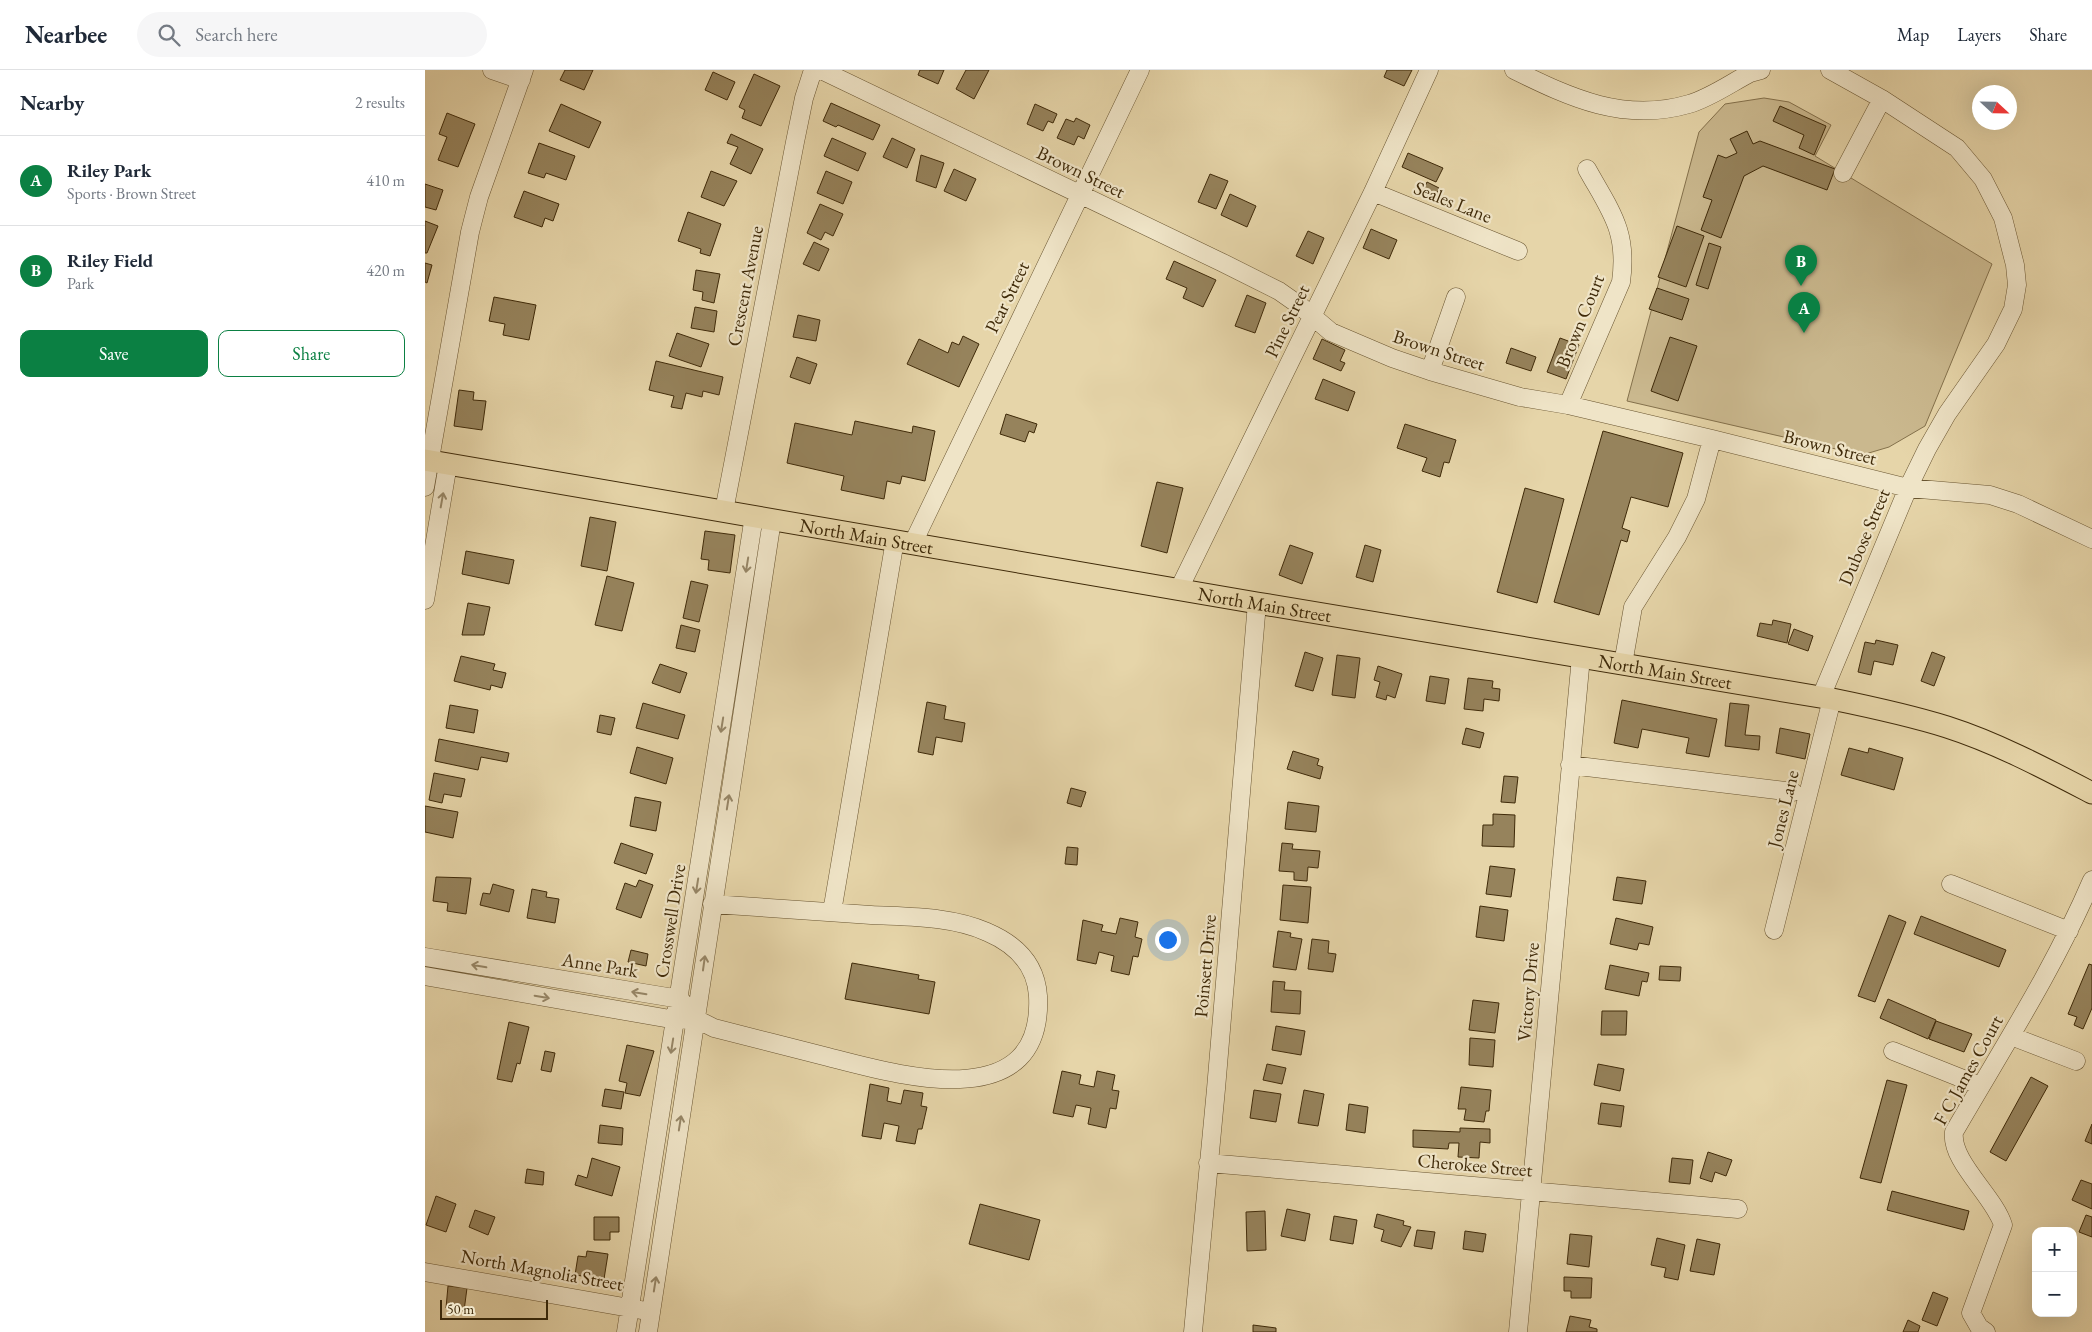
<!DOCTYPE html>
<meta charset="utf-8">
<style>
:root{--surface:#fff;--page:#f6f6f7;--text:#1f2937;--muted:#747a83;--line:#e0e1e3;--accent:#0b8043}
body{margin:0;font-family:"EB Garamond",serif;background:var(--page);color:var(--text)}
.controls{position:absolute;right:15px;bottom:15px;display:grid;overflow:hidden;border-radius:10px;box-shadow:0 5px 20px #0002}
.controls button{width:45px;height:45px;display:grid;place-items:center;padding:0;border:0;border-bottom:1px solid var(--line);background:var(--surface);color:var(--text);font:25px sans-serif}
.compass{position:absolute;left:1547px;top:15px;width:45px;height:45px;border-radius:50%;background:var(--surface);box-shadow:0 5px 20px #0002;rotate:112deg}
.scale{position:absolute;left:15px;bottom:12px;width:108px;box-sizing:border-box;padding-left:5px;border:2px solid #3f2a09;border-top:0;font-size:14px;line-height:18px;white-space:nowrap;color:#3f2a09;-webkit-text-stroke:4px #efe4c7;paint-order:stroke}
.you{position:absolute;left:742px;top:869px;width:18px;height:18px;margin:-12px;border:4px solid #fff;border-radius:50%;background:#1a73e8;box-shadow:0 0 0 8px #1a73e833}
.badge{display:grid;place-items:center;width:32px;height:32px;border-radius:50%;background:var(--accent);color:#fff;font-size:16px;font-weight:700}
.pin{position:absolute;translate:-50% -41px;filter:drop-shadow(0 1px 2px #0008)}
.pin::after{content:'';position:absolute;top:26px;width:18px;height:15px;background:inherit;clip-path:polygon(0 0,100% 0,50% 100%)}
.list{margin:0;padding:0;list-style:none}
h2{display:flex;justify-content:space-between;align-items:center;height:65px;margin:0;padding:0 20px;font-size:21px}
h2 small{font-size:16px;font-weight:400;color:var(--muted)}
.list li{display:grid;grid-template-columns:32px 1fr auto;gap:15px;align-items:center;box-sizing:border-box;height:90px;padding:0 20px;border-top:1px solid var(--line)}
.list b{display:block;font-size:19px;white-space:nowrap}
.list p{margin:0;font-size:16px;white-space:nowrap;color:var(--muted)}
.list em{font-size:16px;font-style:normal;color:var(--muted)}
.actions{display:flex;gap:10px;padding:15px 20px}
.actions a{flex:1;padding:11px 0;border:1px solid var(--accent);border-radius:10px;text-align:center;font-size:18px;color:var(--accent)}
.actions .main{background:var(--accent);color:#fff}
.icon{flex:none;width:28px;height:28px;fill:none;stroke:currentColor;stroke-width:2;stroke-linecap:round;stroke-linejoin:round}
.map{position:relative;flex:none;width:1667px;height:1262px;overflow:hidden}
header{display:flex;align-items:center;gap:30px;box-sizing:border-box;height:70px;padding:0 25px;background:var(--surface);border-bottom:1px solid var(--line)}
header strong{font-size:24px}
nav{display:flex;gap:28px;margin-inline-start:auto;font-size:18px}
.search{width:350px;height:45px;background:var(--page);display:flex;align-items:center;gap:12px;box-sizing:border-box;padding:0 18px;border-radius:28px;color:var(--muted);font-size:19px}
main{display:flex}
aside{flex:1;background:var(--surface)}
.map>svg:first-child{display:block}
.green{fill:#cab88e;stroke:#84714c}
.building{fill:#96835c;stroke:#3f2a09}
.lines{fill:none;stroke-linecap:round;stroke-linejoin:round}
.minor-casing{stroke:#695531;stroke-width:19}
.major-casing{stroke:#3f2a09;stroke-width:23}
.minor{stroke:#efe4c7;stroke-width:18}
.major{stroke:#e6d5a9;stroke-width:21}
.oneway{stroke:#978768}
.labels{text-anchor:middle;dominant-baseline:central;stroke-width:4.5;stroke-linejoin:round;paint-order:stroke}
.street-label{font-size:19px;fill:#3f2a09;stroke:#efe4c7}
</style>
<header>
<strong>Nearbee</strong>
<div class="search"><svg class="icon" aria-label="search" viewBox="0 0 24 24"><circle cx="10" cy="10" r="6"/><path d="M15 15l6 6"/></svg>Search here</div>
<nav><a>Map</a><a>Layers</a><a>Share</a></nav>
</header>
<main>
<aside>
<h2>Nearby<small>2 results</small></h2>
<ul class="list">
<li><span class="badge">A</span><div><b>Riley Park</b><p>Sports · Brown Street</p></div><em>410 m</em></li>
<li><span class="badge">B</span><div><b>Riley Field</b><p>Park</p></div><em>420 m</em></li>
</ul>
<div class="actions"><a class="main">Save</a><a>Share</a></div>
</aside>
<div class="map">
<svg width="1667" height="1262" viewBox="0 0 1667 1262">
<rect width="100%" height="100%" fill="#e6d5a9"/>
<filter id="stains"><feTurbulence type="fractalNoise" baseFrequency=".004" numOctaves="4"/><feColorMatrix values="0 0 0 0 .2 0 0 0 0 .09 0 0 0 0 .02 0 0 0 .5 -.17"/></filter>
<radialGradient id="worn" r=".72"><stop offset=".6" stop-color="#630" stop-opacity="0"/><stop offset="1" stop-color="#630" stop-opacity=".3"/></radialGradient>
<path class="green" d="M1339 28 1364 32 1406 55 1390 86 1567 194 1500 356 1464 377 1437 385 1202 331 1274 62 1300 34Z"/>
<path class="building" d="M140 0H168L159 20 135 10Z
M495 0H519L513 14 493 5Z
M541 0H564L549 29 531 19Z
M962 0H987L979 16 959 7Z
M288 2 310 12 302 30 280 20Z
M329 4 355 16 336 56 317 48 320 40 314 37Z
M406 33 455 55 448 70 413 55 411 57 398 51Z
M136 34 176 52 164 78 124 61Z
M610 34 632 44 628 53 623 51 618 61 602 54Z
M1355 36 1401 56 1389 85 1374 78 1379 65 1348 51Z
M22 43 50 54 33 97 13 90 22 67 14 64Z
M651 48 665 55 659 69 653 66 649 75 632 68 641 49 649 52Z
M1322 61 1328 74 1335 71 1410 99 1402 120 1338 96 1319 106 1296 168 1276 160 1287 130 1278 127 1293 85 1301 88 1312 83 1305 69Z
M306 64 338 79 326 104 305 94 313 77 302 73Z
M407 68 441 83 433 101 399 86Z
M467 68 490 79 482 98 458 87Z
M114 73 150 86 141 110 121 103 119 108 103 103Z
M983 83 1018 98 1011 112 977 97Z
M496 85 519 93 511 118 491 111Z
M529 99 551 109 541 131 519 121Z
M286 101 312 111 299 136 276 127Z
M401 101 427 112 418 134 392 123Z
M785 104 803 111 791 139 773 132Z
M1002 112 1014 118 1010 128 997 123Z
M0 114 18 120 11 140 0 137Z
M99 121 134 134 128 151 120 148 117 157 89 147Z
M805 124 831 136 822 157 796 145Z
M395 134 418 144 408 166 400 162 396 170 382 163Z
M263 142 296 154 285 186 275 183 276 179 253 171Z
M0 151 13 156 2 183H0Z
M1252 156 1279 166 1261 217 1233 207Z
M946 159 972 170 964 189 938 178Z
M883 161 899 168 888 194 871 186Z
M389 172 404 179 394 201 378 194Z
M1284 173 1296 177 1283 219 1271 215Z
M749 191 791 210 778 237 758 228 762 218 741 209Z
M0 193 7 195 2 213 0 212Z
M271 200 295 204 289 233 277 230 278 222 268 220Z
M1232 218 1264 229 1257 250 1224 239Z
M822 225 841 233 830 263 810 256Z
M69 227 111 235 104 270 78 265 80 254 64 251Z
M270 237 292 241 289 262 266 258Z
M373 245 395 250 391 271 368 267Z
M252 263 284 274 276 297 244 286Z
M538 266 554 274 534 317 482 294 494 269 523 283 527 272 534 275Z
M1245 267 1272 276 1253 331 1226 321Z
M1135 268 1154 275 1141 309 1122 302Z
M897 269 920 280 915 291 920 293 916 301 888 289Z
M1086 278 1111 287 1106 301 1081 293Z
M372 287 392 294 385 314 365 307Z
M231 291 298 307 294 325 278 321 277 327 261 323 257 339 246 337 249 326 224 320Z
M898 309 930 322 923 341 890 329Z
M34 320 49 322 48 330 61 331 57 360 29 356Z
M581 344 612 354 609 363 604 361 600 372 575 364Z
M430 351 487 363 488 356 510 361 500 411 477 406 475 414 462 411 459 429 416 420 419 406 362 393 370 353 427 365Z
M980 354 1031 370 1024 393 1019 392 1015 407 997 401 1002 388 972 378Z
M1178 361 1258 383 1243 437 1206 427 1197 458 1205 461 1202 472 1196 470 1174 545 1129 532Z
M732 412 758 418 742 483 716 476Z
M1100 418 1139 429 1112 533 1072 522Z
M165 447 191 452 182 501 156 496Z
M280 461 310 465 305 503 283 500 284 490 276 489Z
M865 475 888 483 877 514 854 505Z
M940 475 956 480 948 512 931 507Z
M41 481 89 490 84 514 37 504Z
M182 506 209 513 197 561 170 555Z
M266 511 283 515 274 552 258 548Z
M43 533 65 537 59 565H37Z
M1348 550 1366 554 1362 573 1332 566 1335 553 1347 555Z
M256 555 275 560 270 582 251 578Z
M1369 559 1388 566 1383 581 1363 574Z
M1451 570 1473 575 1468 595 1449 591 1446 605 1433 602 1440 572 1450 574Z
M880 582 898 588 888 621 870 616Z
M1507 582 1520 587 1509 616 1496 611Z
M912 585 935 588 930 628 907 625Z
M36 586 70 594 68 600 81 603 77 618 66 615 65 620 29 611Z
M235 594 262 603 255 623 227 613Z
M953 596 977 604 970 628 962 625 961 630 951 627 955 612 949 610Z
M1005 606 1024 609 1020 634 1001 631Z
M1043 608 1068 611 1067 618 1075 619 1074 631 1059 629 1058 641 1039 639Z
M1197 630 1292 649 1284 687 1261 683 1264 668 1217 659 1213 678 1189 673Z
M502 632 521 636 519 649 540 653 537 672 511 667 508 685 493 682Z
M218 633 260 645 253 669 211 658Z
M1305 633 1324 635 1320 665 1335 666 1334 680 1300 676Z
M25 635 53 640 49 663 21 658Z
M175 645 190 648 186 665 172 662Z
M1041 658 1059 663 1055 678 1037 674Z
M1355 658 1385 664 1380 689 1351 683Z
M14 669 84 683 82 692 56 687 53 700 10 691Z
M212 677 248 688 241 714 205 703Z
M1424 678 1443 683 1444 678 1478 688 1469 720 1416 705Z
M868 681 894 689 892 695 898 697 895 709 862 699Z
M9 703 40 709 36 727 19 724 17 733 4 730Z
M1079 706 1093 707 1090 733 1076 732Z
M646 718 661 722 656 737 642 733Z
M210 727 236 732 231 761 205 756Z
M863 732 894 736 891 762 860 759Z
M0 736 33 742 28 768 0 762Z
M1068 744 1090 745 1089 777 1057 776 1058 755H1068Z
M196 773 228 784 221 804 189 793Z
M857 773 868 774 867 779 895 781 893 798 883 797 882 811 869 810V802L854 801Z
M642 777 653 778 652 795 640 794Z
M1065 796 1090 799 1086 827 1061 824Z
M11 807 46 808 41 844 22 841 23 833 8 831Z
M1192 807 1221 811 1217 834 1188 830Z
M214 810 228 815 216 848 191 839 200 813 211 817Z
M68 814 89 820 84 842 55 835 58 823 65 824Z
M858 815 886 817 883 853 855 850Z
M107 819 122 822 121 827 134 829 130 853 102 848Z
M1055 836 1083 840 1079 871 1051 867Z
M1464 845 1481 852 1450 932 1433 926Z
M1496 846 1581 880 1574 897 1489 864Z
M695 848 713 852 710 867 717 869 713 887 708 886 704 905 686 901 689 886 674 882 671 894 652 890 658 850 678 855 676 861 691 864Z
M1191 848 1228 857 1224 875 1214 873 1212 880 1185 874Z
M853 861 866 863 865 867 877 869 871 900 848 897Z
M887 869 904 871 903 883 911 884 908 902 883 899Z
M206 880 223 884 221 896 203 892Z
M427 893 494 905 493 909 510 912 504 944 420 929Z
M1664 894 1667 895V938L1658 959 1649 955 1652 947 1643 944Z
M1185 895 1224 903 1222 912 1217 911 1214 926 1180 919Z
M1235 896 1256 897 1255 911 1234 910Z
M848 911 860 912 859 920 876 921 875 944 846 942Z
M1463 929 1511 950 1503 969 1455 948Z
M1048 930 1074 933 1070 963 1044 960Z
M1177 941H1202L1201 965H1176Z
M1511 951 1547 964 1539 982 1504 969Z
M84 952 104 957 95 994 92 993 87 1012 72 1009Z
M851 956 880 961 876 985 847 980Z
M1045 968 1070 970 1068 997 1044 995Z
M202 975 229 981 215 1026 200 1023 202 1013 194 1011Z
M120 981 130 983 126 1002 116 1000Z
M842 994 861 998 857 1014 838 1010Z
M1173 994 1199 999 1195 1021 1169 1015Z
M637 1001 656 1005 654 1014 669 1017 672 1001 690 1005 687 1020 694 1021 691 1039 685 1038 681 1058 663 1054 666 1038 651 1035 648 1047 628 1043Z
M1606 1007 1623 1016 1581 1091 1565 1082Z
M1462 1010 1482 1015 1456 1113 1435 1108Z
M445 1014 464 1018 462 1031 476 1034 479 1020 498 1023 496 1036 502 1037 497 1059H493L490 1074 471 1071 474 1056 459 1053 456 1069 437 1066Z
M1036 1017 1066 1020 1064 1041H1061L1059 1052 1039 1050 1041 1039H1033Z
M180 1019 199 1022 196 1039 177 1036Z
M829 1020 856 1024 851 1052 825 1048Z
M879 1020 899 1024 893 1056 873 1053Z
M1176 1033 1199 1036 1196 1057 1173 1054Z
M924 1034 943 1037 940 1063 921 1060Z
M1667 1054V1074L1660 1071Z
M175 1055 198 1058 197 1075 173 1073Z
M1035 1058 1065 1059V1073L1055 1072 1054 1088 1033 1087 1034 1073H1024L1023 1079 988 1077V1060L1035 1062Z
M1283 1082 1307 1090 1301 1106 1290 1102 1287 1112 1275 1108Z
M167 1088 195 1097 187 1126 150 1115 153 1105 162 1108Z
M1247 1088 1268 1090 1265 1114 1244 1112Z
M102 1099 119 1102 118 1115 100 1113Z
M1656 1110 1667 1114V1139L1647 1130Z
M1467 1121 1544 1141 1539 1160 1462 1140Z
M11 1126 31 1134 21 1162 1 1155Z
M555 1134 615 1150 604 1190 544 1174Z
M862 1139 885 1144 880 1171 856 1166Z
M50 1140 70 1147 63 1165 44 1157Z
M840 1141 841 1180 822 1181 821 1142Z
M952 1144 979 1151 978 1155 986 1157 976 1177 956 1171 959 1160 949 1157Z
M1661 1145 1667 1147V1167L1654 1162Z
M909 1146 932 1150 928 1174 905 1170Z
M169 1147H194V1162H185V1170H169Z
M992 1160 1010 1162 1007 1179 989 1176Z
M1040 1161 1061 1164 1058 1182 1038 1179Z
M1145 1164 1167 1166 1164 1197 1142 1194Z
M1232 1168 1260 1175 1253 1210 1239 1207 1241 1198 1226 1195Z
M1272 1169 1295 1174 1289 1205 1265 1201Z
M162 1181 183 1184 179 1209 150 1205 153 1186 161 1187Z
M1139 1207 1167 1208 1166 1228H1146V1221H1139Z
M23 1216 42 1218 39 1241 21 1238Z
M1508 1222 1523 1228 1512 1256 1497 1250Z
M1145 1246 1166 1250 1164 1257 1172 1259V1262H1141Z
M1483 1250 1495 1256 1493 1262H1478Z
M828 1255 851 1258V1262H828Z"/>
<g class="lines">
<defs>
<path id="minor" d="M67 0 96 10
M396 0 796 192 854 221 874 235 906 262 967 288 1005 301 1095 327 1143 335 1287 369 1483 418 1565 425 1593 434 1667 469
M1089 0C1146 28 1199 53 1264 34 1285 28 1306 13 1325 3L1336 0
M1418 103 1457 29
M948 122 1093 181
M1005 301 1031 227
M1143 335 1196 212C1203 161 1186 142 1162 99
M0 417 45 162 54 127 99 0
M299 441 370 72 379 28 388 0
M488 473 715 0
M754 519 948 122 1004 0
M0 530 23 394
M1198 594 1208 537 1252 467 1271 429 1287 369
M1396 627 1483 418 1502 379 1522 344 1571 274 1588 239 1592 215 1590 195 1578 148 1558 109 1532 78 1457 29 1405 0
M1145 695 1368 722
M1526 814 1644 861
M407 842 470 470
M1349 860 1407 629
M0 887 255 929 271 949 289 958C327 968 365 977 403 987 473 1005 619 1048 613 926 611 894 590 874 562 862 527 846 483 847 446 845 393 841 340 838 287 834
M0 906 251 950 263 949
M1586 966 1651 991
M1468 981 1556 1016
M783 1093 1313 1139
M0 1202 216 1240
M201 1262 329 446
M223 1262 347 450
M768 1262 791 1019 832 533
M1093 1262 1156 587
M1561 1262 1554 1257 1546 1243 1578 1155C1569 1126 1525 1091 1529 1062 1577 979 1629 899 1667 810"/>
<g id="major">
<path id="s1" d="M0 390 832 533 1407 629C1446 637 1484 645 1522 657 1572 673 1621 699 1667 723"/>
</g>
</defs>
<use href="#minor" class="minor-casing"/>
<use href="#major" class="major-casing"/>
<use href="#minor" class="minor"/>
<use href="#major" class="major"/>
</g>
<defs><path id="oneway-shaft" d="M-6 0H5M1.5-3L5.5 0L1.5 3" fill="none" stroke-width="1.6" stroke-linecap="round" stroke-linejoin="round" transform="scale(1.25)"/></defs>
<g class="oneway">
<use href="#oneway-shaft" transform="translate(17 430) rotate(-80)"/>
<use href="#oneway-shaft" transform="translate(322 495) rotate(99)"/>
<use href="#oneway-shaft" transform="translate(297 655) rotate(99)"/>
<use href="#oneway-shaft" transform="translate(303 732) rotate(-81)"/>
<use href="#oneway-shaft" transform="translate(272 816) rotate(99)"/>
<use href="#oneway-shaft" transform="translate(279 893) rotate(-82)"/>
<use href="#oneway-shaft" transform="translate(54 896) rotate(-170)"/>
<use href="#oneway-shaft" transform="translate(214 923) rotate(-171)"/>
<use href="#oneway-shaft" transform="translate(117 927) rotate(10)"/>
<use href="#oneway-shaft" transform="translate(247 976) rotate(99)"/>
<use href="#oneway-shaft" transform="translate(255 1053) rotate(-81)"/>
<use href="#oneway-shaft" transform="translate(230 1214) rotate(-81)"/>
</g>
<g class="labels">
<g class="street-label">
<text transform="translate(656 102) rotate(26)">Brown Street</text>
<text transform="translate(1028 132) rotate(22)">Seales Lane</text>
<text transform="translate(320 216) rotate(-79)">Crescent Avenue</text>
<text transform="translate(582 227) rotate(-64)">Pear Street</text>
<text transform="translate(862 251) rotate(-64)">Pine Street</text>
<text transform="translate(1155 251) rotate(-68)">Brown Court</text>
<text transform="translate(1014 280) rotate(18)">Brown Street</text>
<text transform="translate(1405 377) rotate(14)">Brown Street</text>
<text stroke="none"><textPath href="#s1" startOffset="448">North Main Street</textPath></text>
<text transform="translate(1439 467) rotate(-67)">Dubose Street</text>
<text stroke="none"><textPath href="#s1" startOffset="852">North Main Street</textPath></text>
<text stroke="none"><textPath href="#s1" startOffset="1258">North Main Street</textPath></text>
<text transform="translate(1358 739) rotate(-76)">Jones Lane</text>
<text transform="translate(245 851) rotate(-81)">Crosswell Drive</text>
<text transform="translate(175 895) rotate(9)">Anne Park</text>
<text transform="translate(780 896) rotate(-85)">Poinsett Drive</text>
<text transform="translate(1103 922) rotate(-85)">Victory Drive</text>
<text transform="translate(1543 1000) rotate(-61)">F C James Court</text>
<text transform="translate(1050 1095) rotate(5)">Cherokee Street</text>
<text transform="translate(117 1200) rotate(10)">North Magnolia Street</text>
</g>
</g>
<rect width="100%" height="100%" filter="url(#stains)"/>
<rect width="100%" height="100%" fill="url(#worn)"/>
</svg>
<div class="controls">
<button>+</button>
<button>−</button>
</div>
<svg class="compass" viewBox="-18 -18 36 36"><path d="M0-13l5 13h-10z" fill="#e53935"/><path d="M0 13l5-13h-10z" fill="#747a83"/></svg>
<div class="scale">50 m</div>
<div class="you"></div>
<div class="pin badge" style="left:1379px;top:263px">A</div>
<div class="pin badge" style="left:1376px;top:216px">B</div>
</div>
</main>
